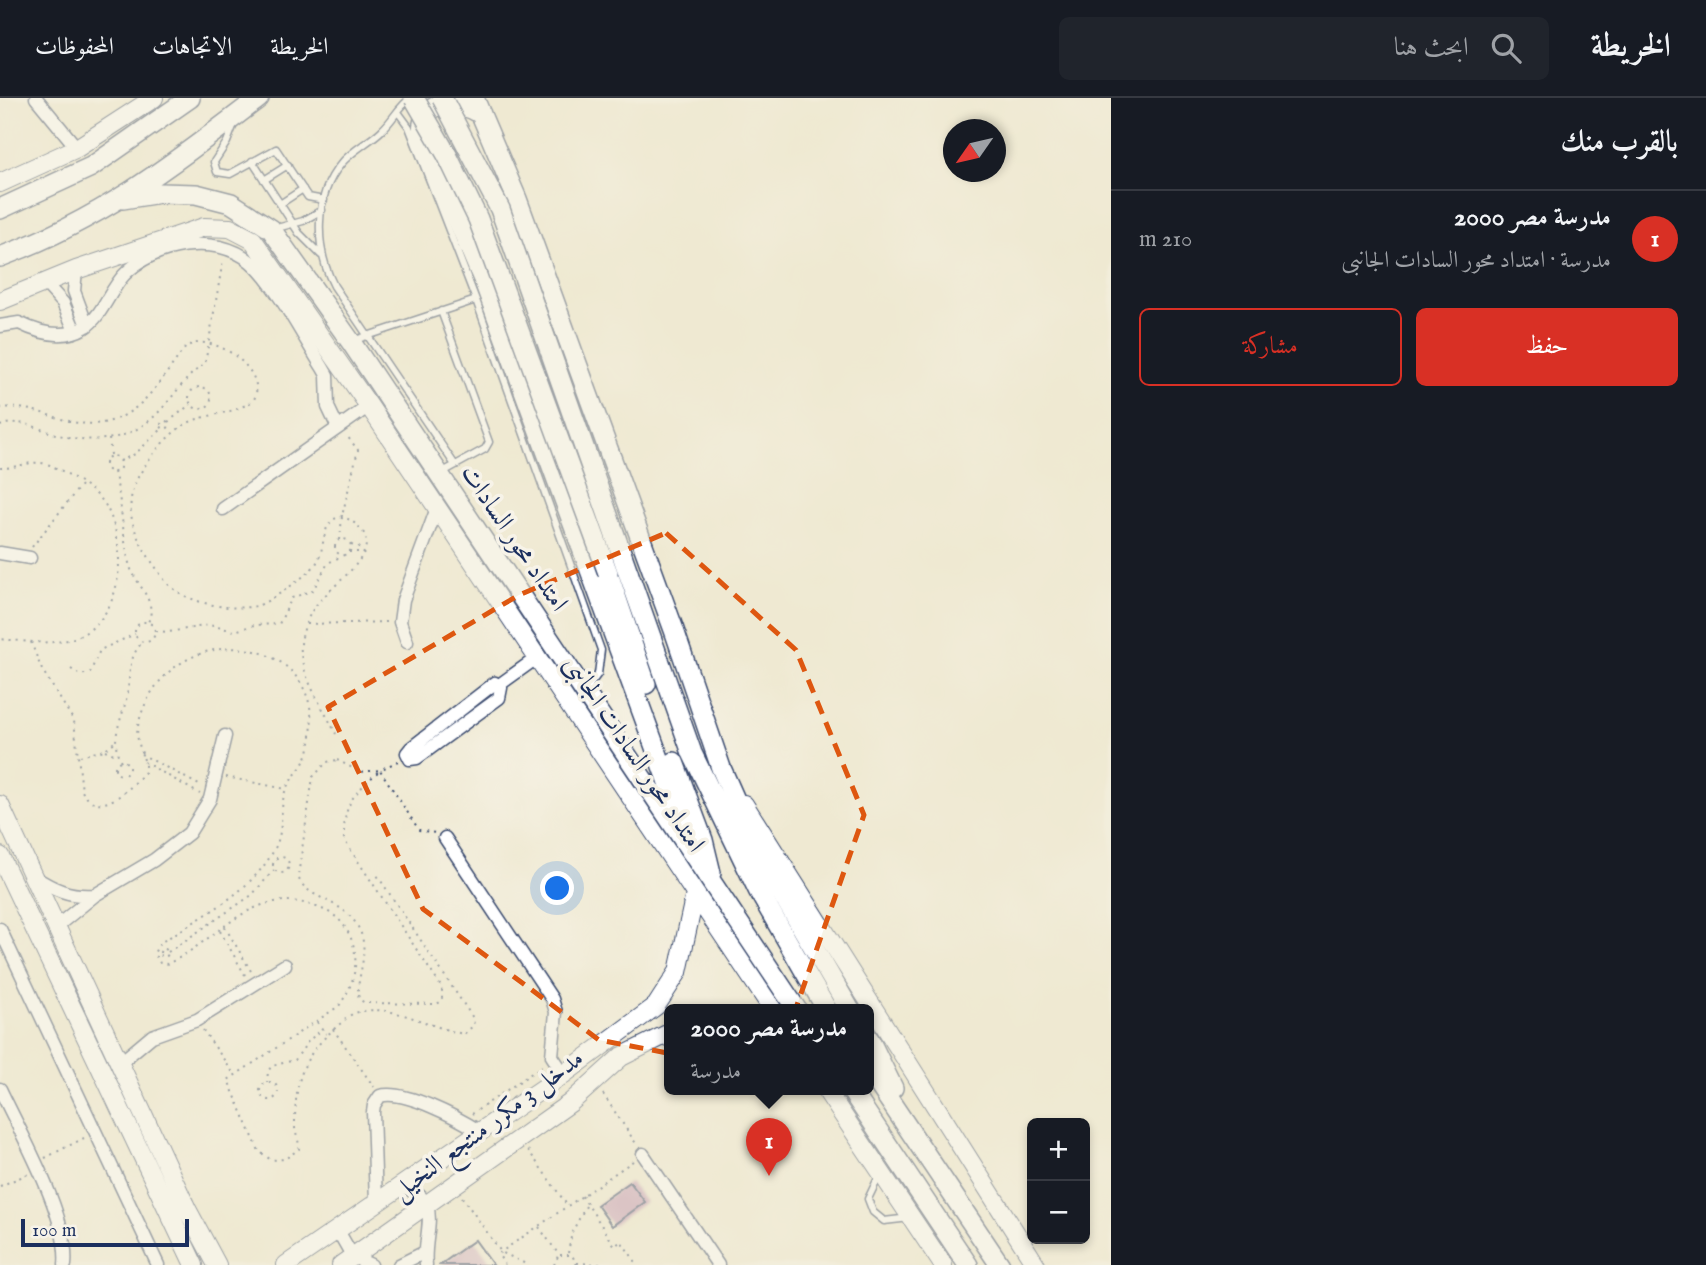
<!DOCTYPE html>
<html lang="ar">
<meta charset="utf-8">
<style>
:root{--surface:#171b24;--page:#20242c;--text:#f1f3f6;--muted:#9ea1a6;--line:#363941;--accent:#d93025}
body{margin:0;font-family:"IM FELL English",Amiri,serif;background:var(--page);color:var(--text);direction:rtl}
.controls{position:absolute;right:21px;bottom:21px;display:grid;overflow:hidden;border-radius:10px;box-shadow:0 4px 10px #0003}
.controls button{width:63px;height:63px;display:grid;place-items:center;padding:0;border:0;border-bottom:2px solid var(--line);background:var(--surface);color:var(--text);font:35px sans-serif}
.compass{position:absolute;left:943px;top:21px;width:63px;height:63px;border-radius:50%;background:var(--surface);box-shadow:0 4px 10px #0003;rotate:236deg}
.scale{position:absolute;left:21px;bottom:18px;width:168px;box-sizing:border-box;padding-left:7px;border:4px solid #1b2f5e;border-top:0;font-size:19px;line-height:24px;white-space:nowrap;color:#1b2f5e;-webkit-text-stroke:5px #f7f3e8;paint-order:stroke}
.you{position:absolute;left:558px;top:791px;width:24px;height:24px;margin:-18px;border:5px solid #fff;border-radius:50%;background:#1a73e8;box-shadow:0 0 0 10px #1a73e833}
.badge{display:grid;place-items:center;width:46px;height:46px;border-radius:50%;background:var(--accent);color:#fff;font-size:23px;font-weight:700}
.pin{position:absolute;translate:-50% -58px;filter:drop-shadow(0 2px 4px #0008)}
.pin::after{content:'';position:absolute;top:37px;width:24px;height:21px;background:inherit;clip-path:polygon(0 0,100% 0,50% 100%)}
.popup{position:absolute;left:664px;top:906px;width:210px;height:91px;box-sizing:border-box;display:grid;place-content:center;border-radius:10px;background:var(--surface);filter:drop-shadow(0 2px 5px #0005);font-size:23px;white-space:nowrap;color:var(--muted)}
.popup b{font-size:26px;color:var(--text)}
.popup::after{content:'';position:absolute;left:50%;top:100%;margin-left:-14px;border:14px solid transparent;border-top-color:var(--surface)}
.list{margin:0;padding:0;list-style:none}
h2{display:flex;justify-content:space-between;align-items:center;height:91px;margin:0;padding:0 28px;font-size:30px}
h2 small{font-size:23px;font-weight:400;color:var(--muted)}
.list li{display:grid;grid-template-columns:46px 1fr auto;gap:21px;align-items:center;box-sizing:border-box;height:98px;padding:0 28px;border-top:2px solid var(--line)}
.list b{display:block;font-size:26px;white-space:nowrap}
.list p{margin:0;font-size:23px;white-space:nowrap;color:var(--muted)}
.list em{font-size:23px;font-style:normal;color:var(--muted)}
.actions{display:flex;gap:14px;padding:21px 28px}
.actions a{flex:1;padding:16px 0;border:2px solid var(--accent);border-radius:10px;text-align:center;font-size:24px;color:var(--accent)}
.actions .main{background:var(--accent);color:#fff}
.icon{flex:none;width:38px;height:38px;fill:none;stroke:currentColor;stroke-width:2;stroke-linecap:round;stroke-linejoin:round}
.map{position:relative;flex:none;width:1111px;height:1167px;overflow:hidden;direction:ltr}
header{display:flex;align-items:center;gap:42px;box-sizing:border-box;height:98px;padding:0 35px;background:var(--surface);border-bottom:2px solid var(--line)}
header strong{font-size:33px}
nav{display:flex;gap:38px;margin-inline-start:auto;font-size:24px}
.search{width:490px;height:63px;background:var(--page);display:flex;align-items:center;gap:18px;box-sizing:border-box;padding:0 24px;border-radius:10px;color:var(--muted);font-size:26px}
main{display:flex}
aside{flex:1;background:var(--surface)}
.map>svg:first-child{display:block}
.building{fill:#c396b6}
.lines{fill:none;stroke-linecap:round;stroke-linejoin:round}
.lane-casing{stroke:#3b4b6f;stroke-width:9}
.street-casing{stroke:#3b4b6f;stroke-width:15}
.secondary-casing{stroke:#3b4b6f;stroke-width:20}
.primary-casing{stroke:#3b4b6f;stroke-width:22}
.path{stroke:#3b4b6f;stroke-width:2;stroke-dasharray:2 5;stroke-linecap:butt}
.lane{stroke:#fff;stroke-width:6}
.street{stroke:#fff;stroke-width:12}
.secondary{stroke:#fff;stroke-width:18}
.primary{stroke:#fff;stroke-width:19}
.primary-bridge-casing{stroke:#3b4b6f;stroke-width:22;stroke-linecap:butt}
.primary-bridge{stroke:#fff;stroke-width:19}
.marked{fill:none;stroke:#de5710;stroke-width:5;stroke-dasharray:14 9;stroke-linejoin:round}
.labels{text-anchor:middle;dominant-baseline:central;stroke-width:7;stroke-linejoin:round;paint-order:stroke}
.street-label{font-size:26px;fill:#1b2f5e;stroke:#f7f3e8}
</style>
<header>
<strong>الخريطة</strong>
<div class="search"><svg class="icon" aria-label="search" viewBox="0 0 24 24"><circle cx="10" cy="10" r="6"/><path d="M15 15l6 6"/></svg>ابحث هنا</div>
<nav><a>الخريطة</a><a>الاتجاهات</a><a>المحفوظات</a></nav>
</header>
<main>
<aside>
<h2>بالقرب منك<small></small></h2>
<ul class="list">
<li><span class="badge">1</span><div><b>مدرسة مصر 2000</b><p>مدرسة · امتداد محور السادات الجانبى</p></div><em>210 m</em></li>
</ul>
<div class="actions"><a class="main">حفظ</a><a>مشاركة</a></div>
</aside>
<div class="map">
<svg width="1111" height="1167" viewBox="0 0 1111 1167">
<rect width="100%" height="100%" fill="#f7f3e8"/>
<filter id="ink" filterUnits="userSpaceOnUse"><feTurbulence type="fractalNoise" baseFrequency=".0143" numOctaves="2"/><feDisplacementMap in="SourceGraphic" scale="14" xChannelSelector="R" yChannelSelector="G"/><feConvolveMatrix kernelMatrix="1 2 1 2 8 2 1 2 1" color-interpolation-filters="sRGB"/></filter>
<filter id="wash" filterUnits="userSpaceOnUse"><feTurbulence type="fractalNoise" baseFrequency=".00686" numOctaves="4" result="noise"/><feDisplacementMap in="SourceGraphic" scale="28" xChannelSelector="R" yChannelSelector="G"/><feGaussianBlur stdDeviation="1.57" result="paint"/><feColorMatrix in="noise" values="0 0 0 0 0 0 0 0 0 0 0 0 0 0 0 0 0 1.4 0 .05"/><feComposite in="paint" operator="in"/></filter>
<g filter="url(#wash)">
<rect width="100%" height="100%" fill="#efe9d2"/>
<g id="blocks">
<path class="building" d="M630 1084 645 1104 612 1128 597 1107Z
M475 1142 493 1167H440Z"/>
</g>
</g>
<g filter="url(#ink)">
<use href="#blocks" fill-opacity="0" stroke="#3b4b6f" stroke-width="2"/>
<g class="lines">
<defs>
<path id="lane" d="M411 0C399 8 393 22 382 32 370 44 352 52 341 66 313 99 315 152 334 188L455 367
M398 14 409 29 476 202 601 552 598 576 586 592
M234 26 227 44 214 64 217 74 230 76 276 51 308 99 324 102
M252 63 299 135 321 157
M264 82 288 67
M280 106 303 91
M273 131 303 123 322 112
M355 242 476 202
M441 375 485 351 489 344 441 213
M880 1076 868 1101 873 1114 884 1123 910 1120"/>
<path id="street" d="M36 0 77 50
M76 172 74 193 87 228
M45 185 63 205 75 233
M0 228 19 225C39 235 64 242 85 229 102 218 110 192 124 177 153 146 216 134 251 164 277 187 304 240 323 270L327 277 328 309 338 330
M223 411 369 308
M0 455 30 460
M407 544 400 524 403 502 437 410
M495 585 501 590 499 600 417 660 410 661 407 655 411 650Z
M499 587 538 559
M445 740 552 901 556 914 552 958 564 976
M33 778C53 791 70 799 94 797
M57 828 95 797 154 762 189 735 210 701 225 638
M0 831 158 1167
M121 964 152 938 197 922 285 867
M0 991C20 1034 70 1121 65 1167
M643 1056 718 1167
M398 1088C447 1099 422 1134 426 1167
M376 1105 373 1014 374 1007 380 998C404 991 458 1020 479 1033
M337 1131 353 1159 371 1167
M399 1167 425 1154"/>
<path id="secondary" d="M0 85 77 50 154 0
M0 203 76 172 204 129 230 130 253 142 369 308 773 912
M744 706 1036 1167
M0 707 187 1111 217 1167
M0 758 194 1167
M826 992 943 1167
M286 1167 564 976 656 908 678 874 695 796
M341 1167 570 1005 621 959 669 935"/>
<path id="primary" d="M474 0 517 101 674 532 721 670 760 758 850 912
M481 16C456 0 417 0 423 40L485 186 670 690 681 729
M123 101 160 95 196 96 231 105 271 131 351 244 797 912
M0 111 91 69 190 0
M0 159C103 121 174 65 259 0
M628 474 692 655 758 792 827 912
M608 475 646 586
M674 664 703 742 711 775
M869 941 893 990
M869 972 1000 1167
M851 992 968 1167"/>
</defs>
<use href="#lane" class="lane-casing"/>
<use href="#street" class="street-casing"/>
<use href="#secondary" class="secondary-casing"/>
<use href="#primary" class="primary-casing"/>
<path class="path" d="M189 300a11 11 0 1 1 22 0a11 11 0 1 1-22 0Z
M0 310C28 307 47 318 73 324 133 336 156 287 186 249 213 231 271 275 253 303 231 316 220 314 198 321 175 327 153 354 141 374 120 407 134 438 154 467 160 475 165 485 174 491 193 506 232 513 256 508 269 505 308 477 316 466 327 449 319 423 342 418 400 445 338 480 317 506 309 515 302 533 301 546 298 575 324 610 336 636
M161 327a4 4 0 1 1 8 0a4 4 0 1 1-8 0Z
M168 324 191 306
M0 328C19 320 34 329 52 335 74 342 104 345 126 336 166 321 175 284 205 266L223 162
M109 341 111 357
M105 366a8 8 0 1 1 16 0a8 8 0 1 1-16 0Z
M120 363 135 356 163 330
M0 370C19 371 33 359 52 368 69 376 99 393 107 410 128 451 124 522 74 540 51 548 24 543 0 541
M114 374C122 402 122 436 129 465 133 484 159 503 148 524
M335 449a8 8 0 1 1 16 0a8 8 0 1 1-16 0Z
M340 442 342 418 358 352 347 338
M351 447 362 450
M32 449 81 387
M349 454H361
M135 534a10 10 0 1 1 20 0a10 10 0 1 1-20 0Z
M307 526 388 524
M156 533 169 534 209 527 235 533 254 527 279 526 292 500 313 492 328 465 344 457
M31 544 41 570 74 623 82 693C99 723 130 691 145 674 147 659 134 645 138 628 164 512 339 530 308 654 304 669 292 678 286 691 279 709 284 730 276 748 254 794 200 819 160 845L154 855 160 865 167 866C218 843 251 786 314 808 332 814 342 821 350 838 361 862 354 887 339 908L228 982 259 1053 271 1062 285 1061 299 1051C300 1043 294 1035 295 1025 295 969 309 950 352 916 390 902 428 930 464 936L474 927 473 920 377 777
M71 571 80 577 90 575 100 552 135 536
M105 652 116 657
M141 656 201 688
M80 658 104 652 116 643
M337 662 360 674 380 672C354 696 343 704 344 742L442 890V903L437 906 365 905 360 902C352 889 371 858 360 833 345 799 305 803 298 778L313 679 327 664Z
M115 670a7 7 0 1 1 14 0a7 7 0 1 1-14 0Z
M121 663C109 642 122 622 126 602 131 582 126 560 143 544
M398 663 380 672 419 732 435 735
M144 664 200 696
M226 679 286 691
M273 767a8 8 0 1 1 16 0a8 8 0 1 1-16 0Z
M225 829 251 873
M220 833 245 877
M160 855a4 4 0 1 1 8 0a4 4 0 1 1-8 0Z
M168 854 252 797 274 772
M317 924 326 936
M333 931 374 989
M203 932 234 976
M260 993a9 9 0 1 1 18 0a9 9 0 1 1-18 0Z
M267 985 268 973 272 968 295 962 309 942 323 931
M603 996 637 1047
M472 1016 542 968
M528 1052 567 1107
M45 1060 84 1040
M0 1088 28 1076
M582 1098 615 1148 621 1143 638 1167
M462 1099 501 1154 528 1167
M539 1129 559 1157
M568 1155 572 1134 586 1108
M560 1157H572L577 1167
M577 1165 617 1167
M505 1167 498 1156 633 1063
M554 1167 558 1158"/>
<use href="#lane" class="lane"/>
<use href="#street" class="street"/>
<use href="#secondary" class="secondary"/>
<use href="#primary" class="primary"/>
<defs>
<path id="primary-bridge" d="M414 0 447 57 478 121 608 475
M442 0 500 111 628 474"/>
</defs>
<use href="#primary-bridge" class="primary-bridge-casing"/>
<use href="#primary-bridge" class="primary-bridge"/>
</g>
</g>
<path d="M0 0H1111V1167H0ZM666 435 796 552 864 717 773 975 599 942 423 811 328 609 519 497Z" fill="#efe9d2" fill-opacity=".55" fill-rule="evenodd"/>
<path class="marked" d="M666 435 796 552 864 717 773 975 599 942 423 811 328 609 519 497Z"/>
<g class="labels">
<g class="street-label">
<text transform="translate(514 440) rotate(56)">امتداد محور السادات</text>
<text transform="translate(634 656) rotate(56)">امتداد محور السادات الجانبى</text>
<text transform="translate(488 1027) rotate(-37)">مدخل 3 مكرر منتجع النخيل</text>
</g>
</g>
</svg>
<div class="controls">
<button>+</button>
<button>−</button>
</div>
<svg class="compass" viewBox="-18 -18 36 36"><path d="M0-13l5 13h-10z" fill="#e53935"/><path d="M0 13l5-13h-10z" fill="#9ea1a6"/></svg>
<div class="scale">100 m</div>
<div class="you"></div>
<div class="pin badge" style="left:769px;top:1078px">1</div>
<div class="popup"><b>مدرسة مصر 2000</b>مدرسة</div>
</div>
</main>
